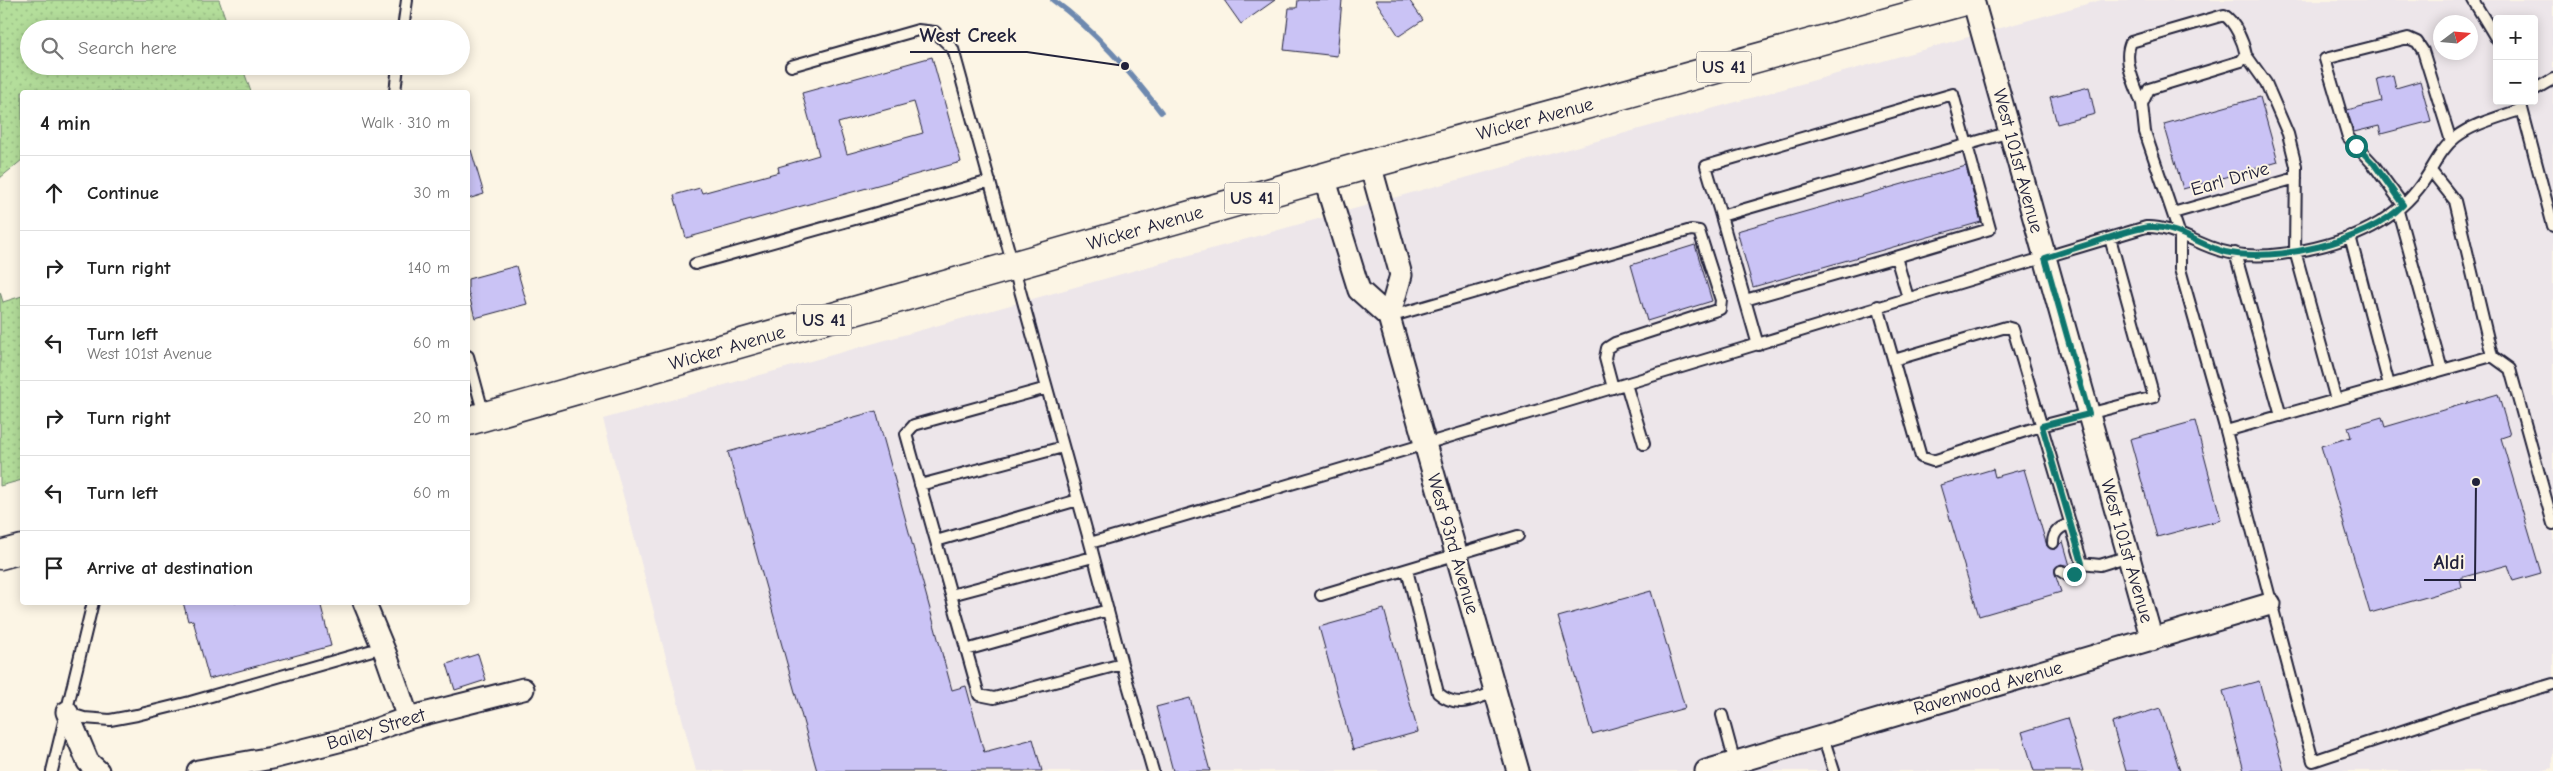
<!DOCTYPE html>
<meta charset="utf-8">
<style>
:root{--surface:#fff;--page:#f6f6f6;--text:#222;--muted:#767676;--line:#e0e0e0}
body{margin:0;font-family:"Comic Neue",sans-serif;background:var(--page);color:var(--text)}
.controls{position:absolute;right:15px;top:15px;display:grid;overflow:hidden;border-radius:5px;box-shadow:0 2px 12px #0003}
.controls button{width:45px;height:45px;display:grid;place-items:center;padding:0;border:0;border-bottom:1px solid var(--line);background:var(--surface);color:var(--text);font:25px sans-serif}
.compass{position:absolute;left:2433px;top:15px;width:45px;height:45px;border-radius:50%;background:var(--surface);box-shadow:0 2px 12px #0003;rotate:74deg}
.stop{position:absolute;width:15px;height:15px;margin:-11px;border:4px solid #0f766e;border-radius:50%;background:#fff}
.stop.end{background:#0f766e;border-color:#fff;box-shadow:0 1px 5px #0008}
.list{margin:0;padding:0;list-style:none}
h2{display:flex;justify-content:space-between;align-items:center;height:65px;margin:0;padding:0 20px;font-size:21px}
h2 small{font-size:16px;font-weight:400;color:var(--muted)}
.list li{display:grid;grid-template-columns:32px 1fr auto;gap:15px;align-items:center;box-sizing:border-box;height:75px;padding:0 20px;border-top:1px solid var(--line)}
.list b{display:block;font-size:19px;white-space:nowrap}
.list p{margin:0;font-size:16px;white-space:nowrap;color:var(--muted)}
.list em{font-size:16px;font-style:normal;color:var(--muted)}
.icon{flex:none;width:28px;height:28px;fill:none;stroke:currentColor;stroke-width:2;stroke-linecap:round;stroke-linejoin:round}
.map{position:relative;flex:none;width:2553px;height:771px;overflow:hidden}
.search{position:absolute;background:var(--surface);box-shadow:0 2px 12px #0003;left:20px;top:20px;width:450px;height:55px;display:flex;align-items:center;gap:12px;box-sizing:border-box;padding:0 18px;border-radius:28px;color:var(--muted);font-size:19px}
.panel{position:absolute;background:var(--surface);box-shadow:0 2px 12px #0003;left:20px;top:90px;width:450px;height:515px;border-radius:5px}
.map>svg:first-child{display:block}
.built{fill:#ede6ea;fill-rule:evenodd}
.green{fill:url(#green-dots);stroke:#6b806b}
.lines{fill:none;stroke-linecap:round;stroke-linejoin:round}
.stream{stroke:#6e89af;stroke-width:5.5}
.building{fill:#cac3f5;stroke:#22223b;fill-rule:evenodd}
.service-casing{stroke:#22223b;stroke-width:14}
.minor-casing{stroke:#22223b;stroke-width:25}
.trunk-casing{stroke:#22223b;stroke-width:31}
.service{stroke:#fcf5e5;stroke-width:10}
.minor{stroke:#fcf5e5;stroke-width:21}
.trunk{stroke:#fcf5e5;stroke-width:28}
.route{stroke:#0f766e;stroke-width:6}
.labels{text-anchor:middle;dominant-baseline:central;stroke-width:4;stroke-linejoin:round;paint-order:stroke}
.shield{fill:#fcf5e5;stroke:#63616e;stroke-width:1}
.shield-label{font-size:18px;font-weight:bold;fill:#22223b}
.street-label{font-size:19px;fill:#22223b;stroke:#fcf5e5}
.leader{fill:none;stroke:#22223b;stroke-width:2}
.callout-dot{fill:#22223b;stroke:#fcf5e5;stroke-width:2}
.callout-label{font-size:20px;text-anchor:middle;font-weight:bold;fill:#22223b;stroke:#fcf5e5;stroke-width:4;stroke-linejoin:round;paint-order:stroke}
</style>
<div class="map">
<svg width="2553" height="771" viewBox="0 0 2553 771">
<defs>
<pattern id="green-dots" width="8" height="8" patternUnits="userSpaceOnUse" patternTransform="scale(1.25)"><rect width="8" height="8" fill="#b4de9b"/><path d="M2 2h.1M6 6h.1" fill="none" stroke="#9abe86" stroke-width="1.8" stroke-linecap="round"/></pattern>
</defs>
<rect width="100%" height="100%" fill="#fcf5e5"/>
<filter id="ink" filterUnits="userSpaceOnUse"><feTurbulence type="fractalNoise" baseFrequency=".02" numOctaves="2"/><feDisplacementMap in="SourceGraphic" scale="10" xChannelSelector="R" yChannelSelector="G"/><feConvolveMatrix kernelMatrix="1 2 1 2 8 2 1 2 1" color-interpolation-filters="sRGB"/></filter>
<g filter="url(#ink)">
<path class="built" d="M2101 0H2553V768L2540 771H696L603 419ZM2497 19H2534V101H2497ZM2440 22H2470V52H2440Z"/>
<path class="green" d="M0 0H219L229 29H29V66H242L251 92H22V160L0 178Z
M0 292 3 302 22 296V480L0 486Z"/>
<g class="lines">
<path class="stream" d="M1053 0C1096 31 1129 71 1161 112"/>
</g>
<path class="building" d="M1224 0H1275L1241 24Z
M1298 0H1342L1337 56 1284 50 1289 8H1297Z
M1375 0H1409L1423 20 1399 36Z
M932 57 961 162 686 238 674 195 700 188 702 193 779 172 778 167 819 155 802 93ZM914 102 923 133 847 154 838 123Z
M2393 75 2396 88 2420 81 2431 121 2381 134 2379 126 2354 132 2347 110 2382 101 2377 79Z
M2089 87 2095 114 2057 124 2050 97Z
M2260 97 2278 162 2183 189 2164 124Z
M471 150 484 194 468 199V151Z
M1966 166 1981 222 1753 287 1737 231Z
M1695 245 1712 301 1647 321 1631 265Z
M516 266 527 304 475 318 468 291V279Z
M2498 394 2510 435 2501 438 2541 573 2513 581 2508 565 2460 578 2462 587 2370 613 2321 446 2351 437 2348 427 2382 417 2385 427Z
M876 411 952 690 966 686 984 752 1033 739 1042 771H817L728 452Z
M2195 421 2221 520 2157 537 2130 439Z
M1993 469 1995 477 2024 469 2047 546 2055 549 2063 541 2070 566 2061 564 2055 568V574L2061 592 1979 616 1940 485Z
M1651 591 1685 708 1592 734 1558 617Z
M183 602H320L331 646 209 679 193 620 188 621Z
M1384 609 1418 732 1353 750 1319 627Z
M478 654 486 680 455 690 447 664Z
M2259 681 2284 771H2244L2223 691Z
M1190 698 1210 771H1173L1156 707Z
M2160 708 2180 771H2126L2112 723Z
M2067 718 2083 771H2034L2022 732Z"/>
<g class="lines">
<defs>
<path id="service" d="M2473 0 2497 40
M403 29 407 0
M2246 55 2266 83 2288 134 2296 166 2295 251 2336 400
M791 66 918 30 935 32 953 49 1090 543C1443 441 1794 332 2146 227 2168 226 2189 239 2210 247 2232 256 2258 257 2281 254 2332 247 2386 230 2418 189 2432 172 2439 150 2456 137 2474 123 2501 117 2522 109
M2534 90 2553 79
M395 92 398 66
M2520 101 2553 226
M2142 104C2136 86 2122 61 2131 42L2224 15C2235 22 2243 41 2246 55L2241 61 2149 89 2142 104 2145 132 2180 235V269L2226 431 2492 356 2455 201 2431 171
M2403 205 2373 164 2348 137 2325 59 2408 38 2417 42 2423 51 2451 141
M2398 211 2442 370
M2173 213 2296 178
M1721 216 1706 166 1953 94 1990 229 1896 257
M2350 236 2389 385
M2235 253 2281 416
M695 264 990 181
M1745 300 1896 257 1908 298
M1878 306 1921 457 1933 461 2041 426 2154 397 2110 238
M1389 317 1691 230 1699 231 1721 300 1720 309 1615 343 1607 348 1605 358 1613 388
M1758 345 1721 216 2010 132
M468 356 484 415
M2492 356 2510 369 2553 524
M1894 360 2006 327 2013 329 2082 563 2074 574 2067 575 2061 571
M1626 384 1644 444
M1047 388 914 425 906 434 979 695 994 698 1122 664 1090 543
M2226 431 2313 761 2462 711 2553 684
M920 485 1063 447
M936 541 1078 500
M2053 543C2053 532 2061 525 2071 525
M2082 563 2100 565 2129 556
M1407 570 1438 693C1458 710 1474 699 1495 692
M951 595 1093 557
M1321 595 1518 536
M966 650 1108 610
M1122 664 1153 771
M68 713 84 718 110 720 137 715 190 702 383 647
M1722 715 1735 763
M1823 737 1834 771
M52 771 93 602"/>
<path id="minor" d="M1973 0 2152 640
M1370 164 1401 275 1389 317 1518 771
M1324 177 1359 290 1389 317
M364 602 386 655 408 718
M67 712 88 762 98 771
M198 771 272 758 358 736 408 718 523 689
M1706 771 2270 604"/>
<path id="trunk" d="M468 421 1370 164 1968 0
M0 555 22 549"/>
</defs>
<use href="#service" class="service-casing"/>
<use href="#minor" class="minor-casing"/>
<use href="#trunk" class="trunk-casing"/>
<use href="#service" class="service"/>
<use href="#minor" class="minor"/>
<use href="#trunk" class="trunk"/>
</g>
</g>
<g class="lines" filter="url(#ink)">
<path class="route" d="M2074 574 2082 563 2042 426 2089 414 2045 258C2069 250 2093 243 2117 235 2129 232 2142 226 2154 227 2179 228 2202 246 2225 252 2275 263 2367 242 2403 205L2374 164 2356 146"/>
</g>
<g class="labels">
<g class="shield">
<rect x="1696.5" y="51.5" width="55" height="31" rx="4"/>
<rect x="1224.5" y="182.5" width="55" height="31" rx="4"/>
<rect x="796.5" y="304.5" width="55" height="31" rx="4"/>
</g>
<g class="shield-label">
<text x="1724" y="67">US 41</text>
<text x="1252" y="198">US 41</text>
<text x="824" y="320">US 41</text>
</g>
<g class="street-label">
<text transform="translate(1535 119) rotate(-15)">Wicker Avenue</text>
<text transform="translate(2018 161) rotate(75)">West 101st Avenue</text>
<text transform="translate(2230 179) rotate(-16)">Earl Drive</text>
<text transform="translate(1145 228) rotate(-16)">Wicker Avenue</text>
<text transform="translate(727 348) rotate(-16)">Wicker Avenue</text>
<text transform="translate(1453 544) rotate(74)">West 93rd Avenue</text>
<text transform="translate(2127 551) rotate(74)">West 101st Avenue</text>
<text transform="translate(1988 688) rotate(-16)">Ravenwood Avenue</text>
<text transform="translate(376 729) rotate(-17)">Bailey Street</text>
</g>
</g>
<path class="leader" d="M1125 66L1027 52H910M2476 482L2475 580H2424"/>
<g class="callout-dot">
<circle cx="1125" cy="66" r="5"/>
<circle cx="2476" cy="482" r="5"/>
</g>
<g class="callout-label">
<text x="968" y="42">West Creek</text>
<text x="2449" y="569">Aldi</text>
</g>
</svg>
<div class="controls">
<button>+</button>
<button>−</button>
</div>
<svg class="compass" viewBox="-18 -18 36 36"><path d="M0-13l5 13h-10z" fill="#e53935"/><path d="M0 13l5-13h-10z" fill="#767676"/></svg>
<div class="stop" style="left:2356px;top:146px"></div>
<div class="stop end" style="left:2074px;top:574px"></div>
<div class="search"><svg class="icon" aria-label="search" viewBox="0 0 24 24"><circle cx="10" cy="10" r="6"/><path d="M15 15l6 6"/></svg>Search here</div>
<section class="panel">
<h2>4 min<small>Walk · 310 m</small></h2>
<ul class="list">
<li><svg class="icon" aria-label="ahead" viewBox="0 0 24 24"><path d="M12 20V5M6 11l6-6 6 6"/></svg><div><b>Continue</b></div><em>30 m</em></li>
<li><svg class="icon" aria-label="right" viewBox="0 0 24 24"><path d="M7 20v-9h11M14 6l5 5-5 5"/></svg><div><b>Turn right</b></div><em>140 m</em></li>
<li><svg class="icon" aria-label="left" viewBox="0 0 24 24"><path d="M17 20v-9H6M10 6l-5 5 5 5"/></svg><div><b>Turn left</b><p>West 101st Avenue</p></div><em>60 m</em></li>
<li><svg class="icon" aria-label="right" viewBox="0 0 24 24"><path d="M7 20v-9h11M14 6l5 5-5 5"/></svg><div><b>Turn right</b></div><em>20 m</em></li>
<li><svg class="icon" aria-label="left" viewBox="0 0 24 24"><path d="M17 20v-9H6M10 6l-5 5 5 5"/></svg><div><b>Turn left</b></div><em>60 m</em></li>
<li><svg class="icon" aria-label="arrive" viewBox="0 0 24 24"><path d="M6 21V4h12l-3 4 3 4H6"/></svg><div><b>Arrive at destination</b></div></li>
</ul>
</section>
</div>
